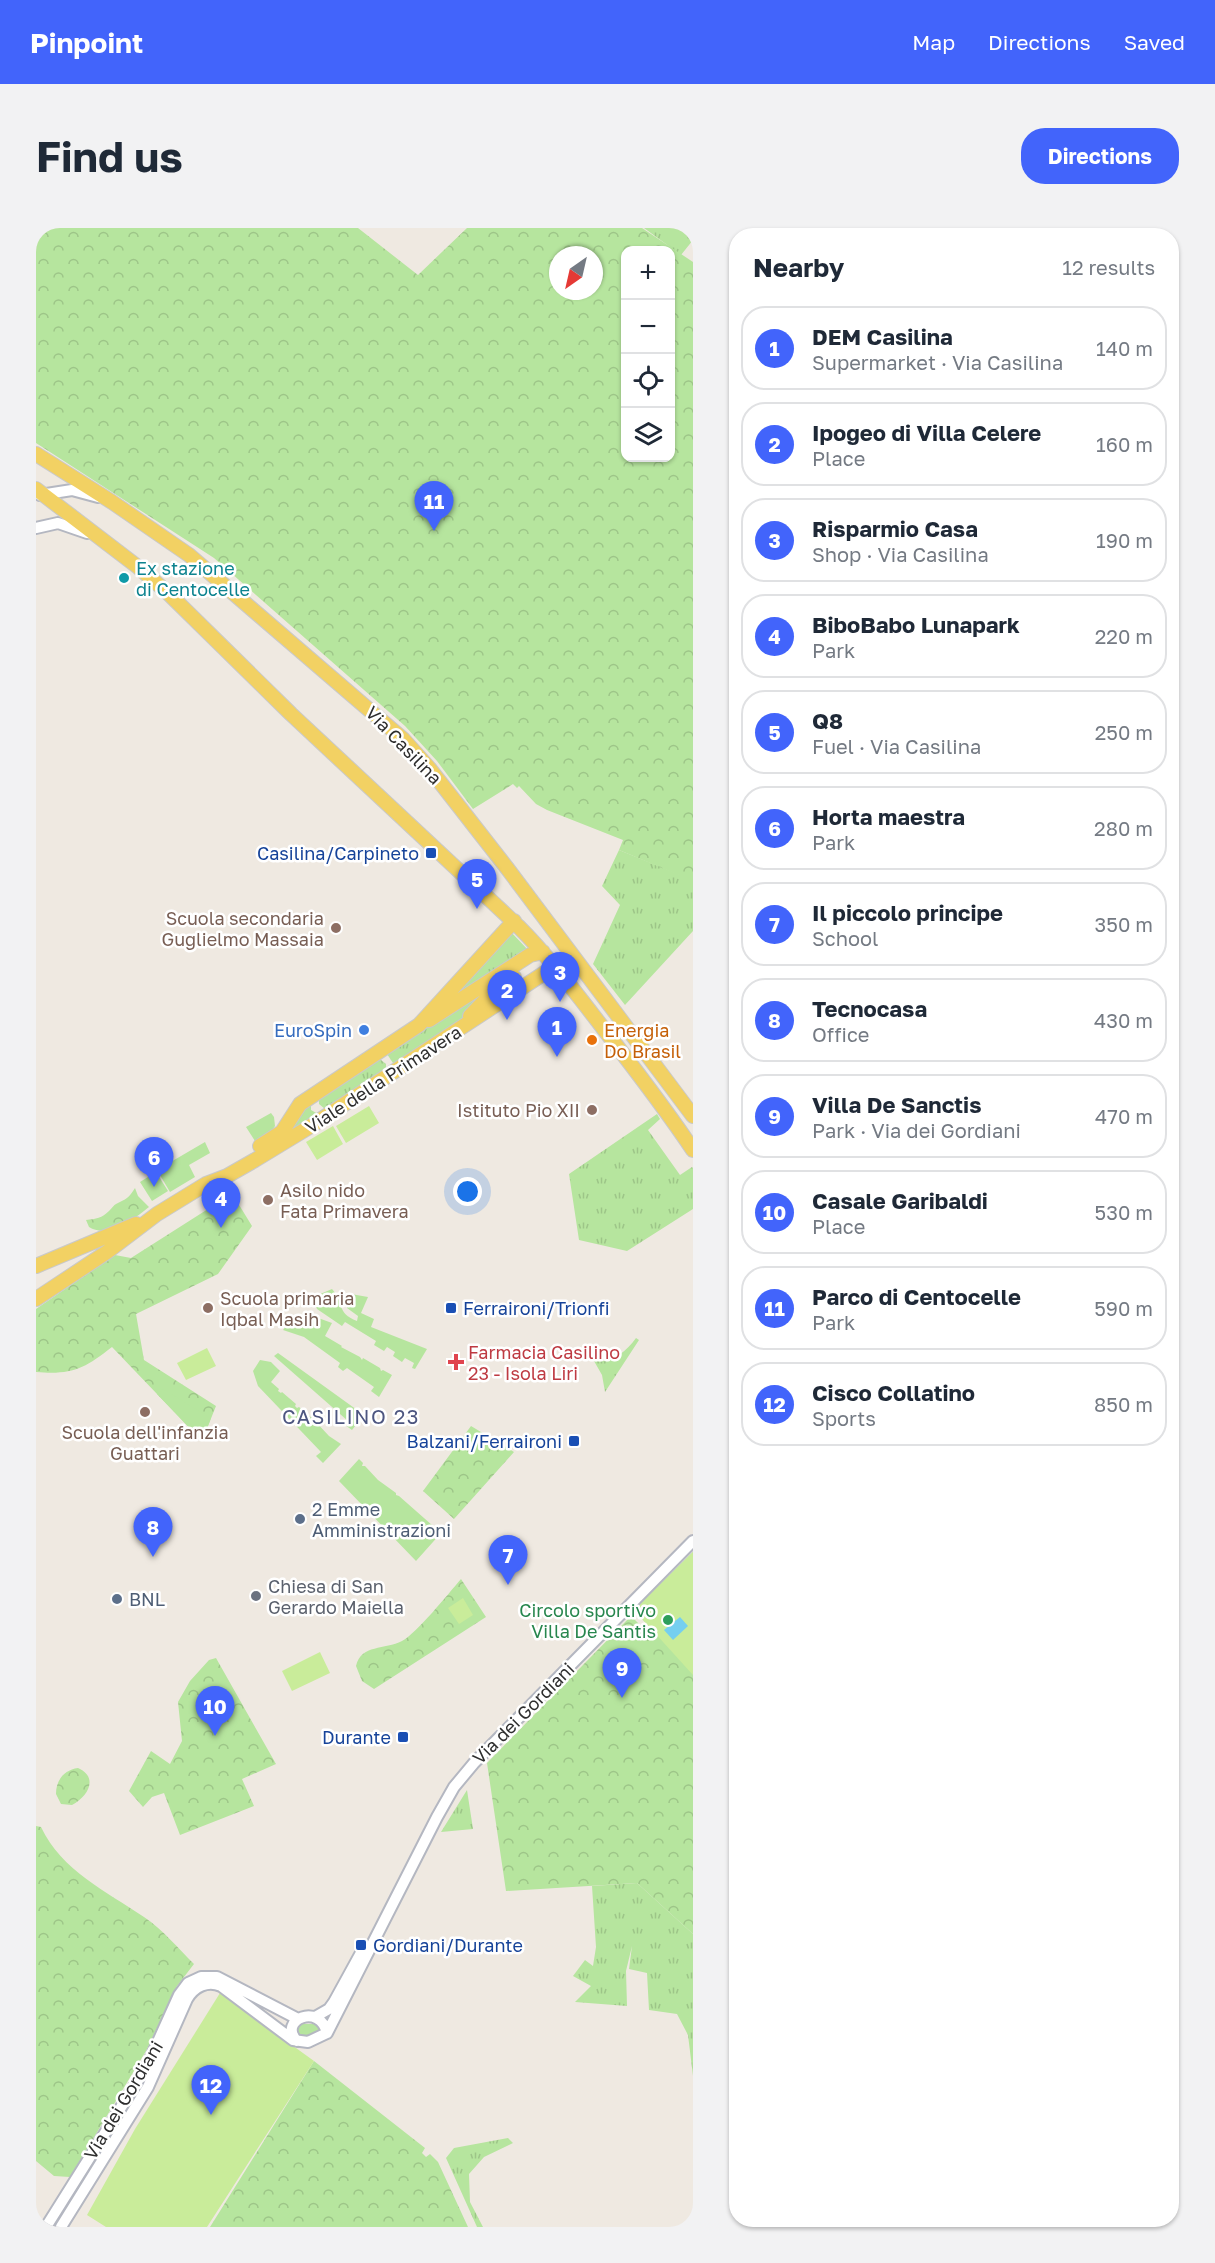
<!DOCTYPE html>
<meta charset="utf-8">
<style>
:root{--surface:#fff;--page:#f2f2f3;--text:#1f2937;--muted:#747a83;--line:#e0e1e3;--accent:#4264fb}
body{margin:0;font-family:"Golos Text",sans-serif;background:var(--page);color:var(--text)}
.controls{position:absolute;right:18px;top:18px;display:grid;overflow:hidden;border-radius:12px;box-shadow:0 2px 4px #0004}
.controls button{width:54px;height:54px;display:grid;place-items:center;padding:0;border:0;border-bottom:2px solid var(--line);background:var(--surface);color:var(--text);font:30px sans-serif}
.compass{position:absolute;left:513px;top:18px;width:54px;height:54px;border-radius:50%;background:var(--surface);box-shadow:0 2px 4px #0004;rotate:214deg}
.you{position:absolute;left:432px;top:964px;width:21px;height:21px;margin:-15px;border:4px solid #fff;border-radius:50%;background:#1a73e8;box-shadow:0 0 0 9px #1a73e833}
.badge{display:grid;place-items:center;width:39px;height:39px;border-radius:50%;background:var(--accent);color:#fff;font-size:20px;font-weight:700}
.pin{position:absolute;translate:-50% -50px;filter:drop-shadow(0 2px 3px #0008)}
.pin::after{content:'';position:absolute;top:32px;width:21px;height:18px;background:inherit;clip-path:polygon(0 0,100% 0,50% 100%)}
.list{margin:0;padding:0;list-style:none}
h2{display:flex;justify-content:space-between;align-items:center;height:78px;margin:0;padding:0 24px;font-size:26px}
h2 small{font-size:20px;font-weight:400;color:var(--muted)}
.list li{display:grid;grid-template-columns:39px 1fr auto;gap:18px;align-items:center;box-sizing:border-box;height:84px;margin:0 12px 12px;padding:0 12px;border:2px solid var(--line);border-radius:24px}
.list b{display:block;font-size:22px;white-space:nowrap}
.list p{margin:0;font-size:20px;white-space:nowrap;color:var(--muted)}
.list em{font-size:20px;font-style:normal;color:var(--muted)}
.icon{flex:none;width:33px;height:33px;fill:none;stroke:currentColor;stroke-width:2;stroke-linecap:round;stroke-linejoin:round}
.map{position:relative;flex:none;width:657px;height:1999px;overflow:hidden;border-radius:24px}
header{display:flex;align-items:center;gap:36px;box-sizing:border-box;height:84px;padding:0 30px;background:var(--accent);color:#fff}
header strong{font-size:28px}
nav{display:flex;gap:33px;margin-inline-start:auto;font-size:21px}
.intro{display:flex;align-items:center;justify-content:space-between;box-sizing:border-box;height:144px;padding:0 36px}
h1{margin:0;font-size:42px}
.button{padding:15px 27px;border-radius:24px;background:var(--accent);color:#fff;font-size:21px;font-weight:700}
main{display:flex;gap:36px;padding:0 36px}
aside{flex:1;background:var(--surface);border-radius:24px;box-shadow:0 2px 4px #0004}
.map>svg:first-child{display:block}
.grass{fill:url(#grass-tufts)}
.forest{fill:url(#forest-crowns);fill-rule:evenodd}
.garden{fill:#b6e59e}
.pitch{fill:#c9ec9a}
.water{fill:#75cff0}
.lines{fill:none;stroke-linecap:round;stroke-linejoin:round}
.minor-casing{stroke:#b4b7c1;stroke-width:14}
.major-casing{stroke:#c9c9c9;stroke-width:16}
.minor{stroke:#fff;stroke-width:10}
.major{stroke:#f2d163;stroke-width:14}
.culture-dot{fill:#0f9aa8;stroke:#fff;stroke-width:2}
.transit-dot{fill:#1a4fb4;stroke:#fff;stroke-width:2}
.education-dot{fill:#8d6e63;stroke:#fff;stroke-width:2}
.shop-dot{fill:#3f7fe0;stroke:#fff;stroke-width:2}
.food-dot{fill:#e8710a;stroke:#fff;stroke-width:2}
.health-dot{fill:#e0444e;stroke:#fff;stroke-width:2}
.service-dot{fill:#5c6f8a;stroke:#fff;stroke-width:2}
.worship-dot{fill:#6b7280;stroke:#fff;stroke-width:2}
.leisure-dot{fill:#2e9e5b;stroke:#fff;stroke-width:2}
.labels{text-anchor:middle;dominant-baseline:central;stroke-width:5;stroke-linejoin:round;paint-order:stroke}
.culture-label{font-size:18px;fill:#0d838f;stroke:#fff;text-anchor:start}
.street-label{font-size:18px;fill:#2e2e2e;stroke:#fff}
.transit-label{font-size:18px;fill:#164399;stroke:#fff;text-anchor:end}
.education-label{font-size:18px;fill:#785e54;stroke:#fff;text-anchor:end}
.shop-label{font-size:18px;fill:#366cbe;stroke:#fff;text-anchor:end}
.food-label{font-size:18px;fill:#c56008;stroke:#fff;text-anchor:start}
.health-label{font-size:18px;fill:#be3a42;stroke:#fff;text-anchor:start}
.service-label{font-size:18px;fill:#4e5e75;stroke:#fff;text-anchor:start}
.worship-label{font-size:18px;fill:#5b616d;stroke:#fff;text-anchor:start}
.leisure-label{font-size:18px;fill:#27864d;stroke:#fff;text-anchor:end}
.neighbourhood-label{font-size:20px;letter-spacing:1.5px;fill:#4d5680;stroke:#fff}
</style>
<header>
<strong>Pinpoint</strong>
<nav><a>Map</a><a>Directions</a><a>Saved</a></nav>
</header>
<div class="intro"><h1>Find us</h1><a class="button">Directions</a></div>
<main>
<div class="map">
<svg width="657" height="1999" viewBox="0 0 657 1999">
<defs>
<pattern id="grass-tufts" width="24" height="20" patternUnits="userSpaceOnUse" patternTransform="scale(1.5)"><rect width="24" height="20" fill="#b6e59e"/><path d="M3 7l-1-3M5 7V3M7 7l1-3M15 17l-1-3M17 17v-4M19 17l1-3" fill="none" stroke="#9dc588"/></pattern>
<pattern id="forest-crowns" width="20" height="18" patternUnits="userSpaceOnUse" patternTransform="scale(1.5)"><rect width="20" height="18" fill="#b6e59e"/><path d="M2 6a3 3 0 1 1 6 0M12 15a3 3 0 1 1 6 0" fill="none" stroke="#9dc588"/></pattern>
</defs>
<rect width="100%" height="100%" fill="#efe9e1"/>
<path class="grass" d="M608 0H647L657 7V12L645 27Z
M583 622 657 652V703L589 777 557 736 584 677 566 658Z
M475 704 493 723 410 778Z
M488 734 419 799 359 838 351 826Z
M345 832 350 836V843L289 881 283 876V869L340 833Z
M275 873V882L282 886 253 904 260 889Z
M621 886 624 891 612 902 644 947 656 939 657 940V981L591 1023 543 1012 533 946Z
M600 1110 603 1112 569 1164 566 1147 558 1133C576 1135 590 1124 600 1110Z
M431 1562 437 1601 405 1604Z
M601 1655 657 1706V1848L652 1807 641 1786 613 1782 611 1745 593 1741 596 1718 590 1743 591 1778 539 1774 555 1758 537 1748 549 1732 557 1738 560 1719 556 1658Z
M264 1796H280L284 1800C280 1808 271 1808 264 1807L261 1799Z
M472 1910 477 1915 448 1929 433 1946 434 1974 447 1999H441L410 1930 418 1920Z"/>
<path class="forest" d="M0 0H322L382 47 431 0H606L657 34V653L583 622 587 612 511 582 500 576 483 558 481 560 477 556 437 581 401 533 369 498 178 330 0 215ZM590 22H634V230H590ZM522 27H558V63H522Z
M99 960 102 968 113 979C98 991 72 1011 53 999L50 992C60 991 66 990 73 983 76 980 78 977 80 976 90 971 93 970 99 960Z
M194 967H197L216 998 182 1046 100 1086 108 1132 180 1178 166 1213 76 1119C48 1141 36 1147 0 1144V1081L79 1027 95 1030Z
M435 1198 478 1224 418 1291 387 1263Z
M657 1324V1706L601 1655 470 1663 451 1535 595 1388 613 1406 617 1403 598 1382Z
M425 1351 450 1389 338 1461 326 1453 320 1438C325 1416 349 1422 366 1413 381 1405 412 1366 425 1351Z
M180 1430 240 1536 206 1551 218 1578 144 1607 128 1565 116 1569 107 1579 93 1563 115 1523 134 1536 146 1513 142 1474 154 1453 173 1432Z
M42 1540C63 1549 52 1569 36 1577L25 1576 20 1566C20 1552 28 1542 42 1540Z
M0 1598 5 1599C26 1643 70 1663 108 1689 127 1702 142 1720 158 1736L141 1758 110 1823 34 1949 18 1948 0 1933Z
M278 1833 389 1920 386 1925 390 1929 394 1926 402 1934 432 1999H174Z"/>
<path class="garden" d="M235 885 238 889 239 898 234 905 219 913 210 899Z
M169 914 174 925 153 937 159 949 134 964 121 942Z
M120 944 132 963 116 973 104 954Z
M296 1061C308 1074 300 1085 321 1093L322 1088 311 1080V1073L315 1066 332 1069 325 1085 338 1091 335 1099 391 1121 379 1141 376 1140 378 1135 369 1130 366 1134 357 1128 359 1124 351 1119 348 1123 338 1117 340 1113 309 1094 306 1098 281 1081 278 1074 282 1067Z
M274 1087 296 1095 289 1108 306 1118 305 1119 324 1129 326 1132 327 1130 344 1140 345 1143 347 1142 356 1147 343 1169 335 1163 338 1159 311 1140 307 1143 302 1139 304 1135 268 1109 247 1102 259 1088 273 1095Z
M242 1125 328 1187 316 1202 309 1197 312 1193 238 1128Z
M224 1132 235 1134 244 1143 235 1154 243 1161 242 1163 245 1165 246 1164 260 1176 259 1178 261 1180 263 1179 277 1191 278 1195 279 1193 293 1208 305 1216 287 1235 280 1228 285 1224 222 1158 217 1143Z
M127 1161 175 1190 166 1213 121 1166Z
M323 1231 327 1235 326 1238H329L342 1252 360 1265V1267L363 1268 405 1305 380 1333 303 1253Z"/>
<path class="pitch" d="M333 878 343 895 310 915 300 898Z
M297 898 307 916 281 932 270 914Z
M171 1120 180 1138 150 1152 141 1135Z
M474 1308 489 1331 476 1339 461 1316Z
M657 1324V1447L598 1382Z
M427 1370 437 1387 423 1396 412 1380Z
M284 1424 294 1445 256 1463 246 1443Z
M184 1765 278 1833 171 1999H70L51 1987 99 1901Z"/>
<path class="water" d="M644 1389 652 1398 637 1412 628 1402Z"/>
<g class="lines">
<defs>
<path id="minor" d="M4 267 36 262 62 269
M0 300 22 295 51 305
M279 1789 293 1781 298 1774 326 1723
M291 1805 401 1589 418 1559 438 1535 657 1313
M261 1813C241 1792 284 1774 291 1805
M10 1999 111 1838 143 1767 152 1755 165 1749H181L262 1791
M25 1999 112 1859 151 1771C158 1759 171 1752 185 1758L257 1812 272 1814 291 1805"/>
<path id="major" d="M0 226 76 274 153 327 367 511 393 540 471 640 657 888
M0 261 102 339 133 366 255 486 482 698C513 729 540 765 567 800 598 840 629 880 657 922
M434 788 457 764 478 749
M393 792 494 727 507 724
M224 918 246 904 264 876 383 797 478 693
M0 1038 100 996
M0 1071 71 1024 121 986 170 956 191 948 219 932 275 898 519 738"/>
</defs>
<use href="#minor" class="minor-casing"/>
<use href="#major" class="major-casing"/>
<use href="#minor" class="minor"/>
<use href="#major" class="major"/>
</g>
<circle class="culture-dot" cx="88" cy="350" r="6"/>
<g class="transit-dot">
<rect x="389" y="619" width="12" height="12" rx="3"/>
<rect x="409" y="1074" width="12" height="12" rx="3"/>
<rect x="532" y="1207" width="12" height="12" rx="3"/>
<rect x="361" y="1503" width="12" height="12" rx="3"/>
<rect x="319" y="1711" width="12" height="12" rx="3"/>
</g>
<g class="education-dot">
<circle cx="300" cy="700" r="6"/>
<circle cx="556" cy="882" r="6"/>
<circle cx="232" cy="972" r="6"/>
<circle cx="172" cy="1080" r="6"/>
<circle cx="109" cy="1184" r="6"/>
</g>
<circle class="shop-dot" cx="328" cy="802" r="6"/>
<circle class="food-dot" cx="556" cy="812" r="6"/>
<path class="health-dot" d="M417 1125h6v6h6v6h-6v6h-6v-6h-6v-6h6z"/>
<g class="service-dot">
<circle cx="264" cy="1291" r="6"/>
<circle cx="81" cy="1371" r="6"/>
</g>
<circle class="worship-dot" cx="220" cy="1368" r="6"/>
<circle class="leisure-dot" cx="632" cy="1392" r="6"/>
<g class="labels">
<g class="culture-label">
<text x="100" y="340">Ex stazione<tspan x="100" dy="21">di Centocelle</tspan></text>
</g>
<g class="street-label">
<text transform="translate(368 517) rotate(46)">Via Casilina</text>
<text transform="translate(347 851) rotate(-33)">Viale della Primavera</text>
<text transform="translate(487 1485) rotate(-45)">Via dei Gordiani</text>
<text transform="translate(87 1872) rotate(-59)">Via dei Gordiani</text>
</g>
<g class="transit-label">
<text x="383" y="625">Casilina/Carpineto</text>
<text x="427" y="1080" text-anchor="start">Ferraironi/Trionfi</text>
<text x="526" y="1213">Balzani/Ferraironi</text>
<text x="355" y="1509">Durante</text>
<text x="337" y="1717" text-anchor="start">Gordiani/Durante</text>
</g>
<g class="education-label">
<text x="288" y="690">Scuola secondaria<tspan x="288" dy="21">Guglielmo Massaia</tspan></text>
<text x="544" y="882">Istituto Pio XII</text>
<text x="244" y="962" text-anchor="start">Asilo nido<tspan x="244" dy="21">Fata Primavera</tspan></text>
<text x="184" y="1070" text-anchor="start">Scuola primaria<tspan x="184" dy="21">Iqbal Masih</tspan></text>
<text x="109" y="1204" text-anchor="middle">Scuola dell'infanzia<tspan x="109" dy="21">Guattari</tspan></text>
</g>
<g class="shop-label">
<text x="316" y="802">EuroSpin</text>
</g>
<g class="food-label">
<text x="568" y="802">Energia<tspan x="568" dy="21">Do Brasil</tspan></text>
</g>
<g class="health-label">
<text x="432" y="1124">Farmacia Casilino<tspan x="432" dy="21">23 - Isola Liri</tspan></text>
</g>
<g class="service-label">
<text x="276" y="1281">2 Emme<tspan x="276" dy="21">Amministrazioni</tspan></text>
<text x="93" y="1371">BNL</text>
</g>
<g class="worship-label">
<text x="232" y="1358">Chiesa di San<tspan x="232" dy="21">Gerardo Maiella</tspan></text>
</g>
<g class="leisure-label">
<text x="620" y="1382">Circolo sportivo<tspan x="620" dy="21">Villa De Santis</tspan></text>
</g>
<g class="neighbourhood-label">
<text x="315" y="1188">CASILINO 23</text>
</g>
</g>
</svg>
<div class="controls">
<button>+</button>
<button>−</button>
<button><svg class="icon" aria-label="locate" viewBox="0 0 24 24"><circle cx="12" cy="12" r="6"/><path d="M12 2v4M12 18v4M2 12h4M18 12h4"/></svg></button>
<button><svg class="icon" aria-label="layers" viewBox="0 0 24 24"><path d="M12 4l9 5-9 5-9-5zM3 14l9 5 9-5"/></svg></button>
</div>
<svg class="compass" viewBox="-18 -18 36 36"><path d="M0-13l5 13h-10z" fill="#e53935"/><path d="M0 13l5-13h-10z" fill="#747a83"/></svg>
<div class="you"></div>
<div class="pin badge" style="left:521px;top:829px">1</div>
<div class="pin badge" style="left:471px;top:792px">2</div>
<div class="pin badge" style="left:524px;top:774px">3</div>
<div class="pin badge" style="left:185px;top:1000px">4</div>
<div class="pin badge" style="left:441px;top:681px">5</div>
<div class="pin badge" style="left:118px;top:959px">6</div>
<div class="pin badge" style="left:472px;top:1357px">7</div>
<div class="pin badge" style="left:117px;top:1329px">8</div>
<div class="pin badge" style="left:586px;top:1470px">9</div>
<div class="pin badge" style="left:179px;top:1508px">10</div>
<div class="pin badge" style="left:398px;top:303px">11</div>
<div class="pin badge" style="left:175px;top:1887px">12</div>
</div>
<aside>
<h2>Nearby<small>12 results</small></h2>
<ul class="list">
<li><span class="badge">1</span><div><b>DEM Casilina</b><p>Supermarket · Via Casilina</p></div><em>140 m</em></li>
<li><span class="badge">2</span><div><b>Ipogeo di Villa Celere</b><p>Place</p></div><em>160 m</em></li>
<li><span class="badge">3</span><div><b>Risparmio Casa</b><p>Shop · Via Casilina</p></div><em>190 m</em></li>
<li><span class="badge">4</span><div><b>BiboBabo Lunapark</b><p>Park</p></div><em>220 m</em></li>
<li><span class="badge">5</span><div><b>Q8</b><p>Fuel · Via Casilina</p></div><em>250 m</em></li>
<li><span class="badge">6</span><div><b>Horta maestra</b><p>Park</p></div><em>280 m</em></li>
<li><span class="badge">7</span><div><b>Il piccolo principe</b><p>School</p></div><em>350 m</em></li>
<li><span class="badge">8</span><div><b>Tecnocasa</b><p>Office</p></div><em>430 m</em></li>
<li><span class="badge">9</span><div><b>Villa De Sanctis</b><p>Park · Via dei Gordiani</p></div><em>470 m</em></li>
<li><span class="badge">10</span><div><b>Casale Garibaldi</b><p>Place</p></div><em>530 m</em></li>
<li><span class="badge">11</span><div><b>Parco di Centocelle</b><p>Park</p></div><em>590 m</em></li>
<li><span class="badge">12</span><div><b>Cisco Collatino</b><p>Sports</p></div><em>850 m</em></li>
</ul>
</aside>
</main>
